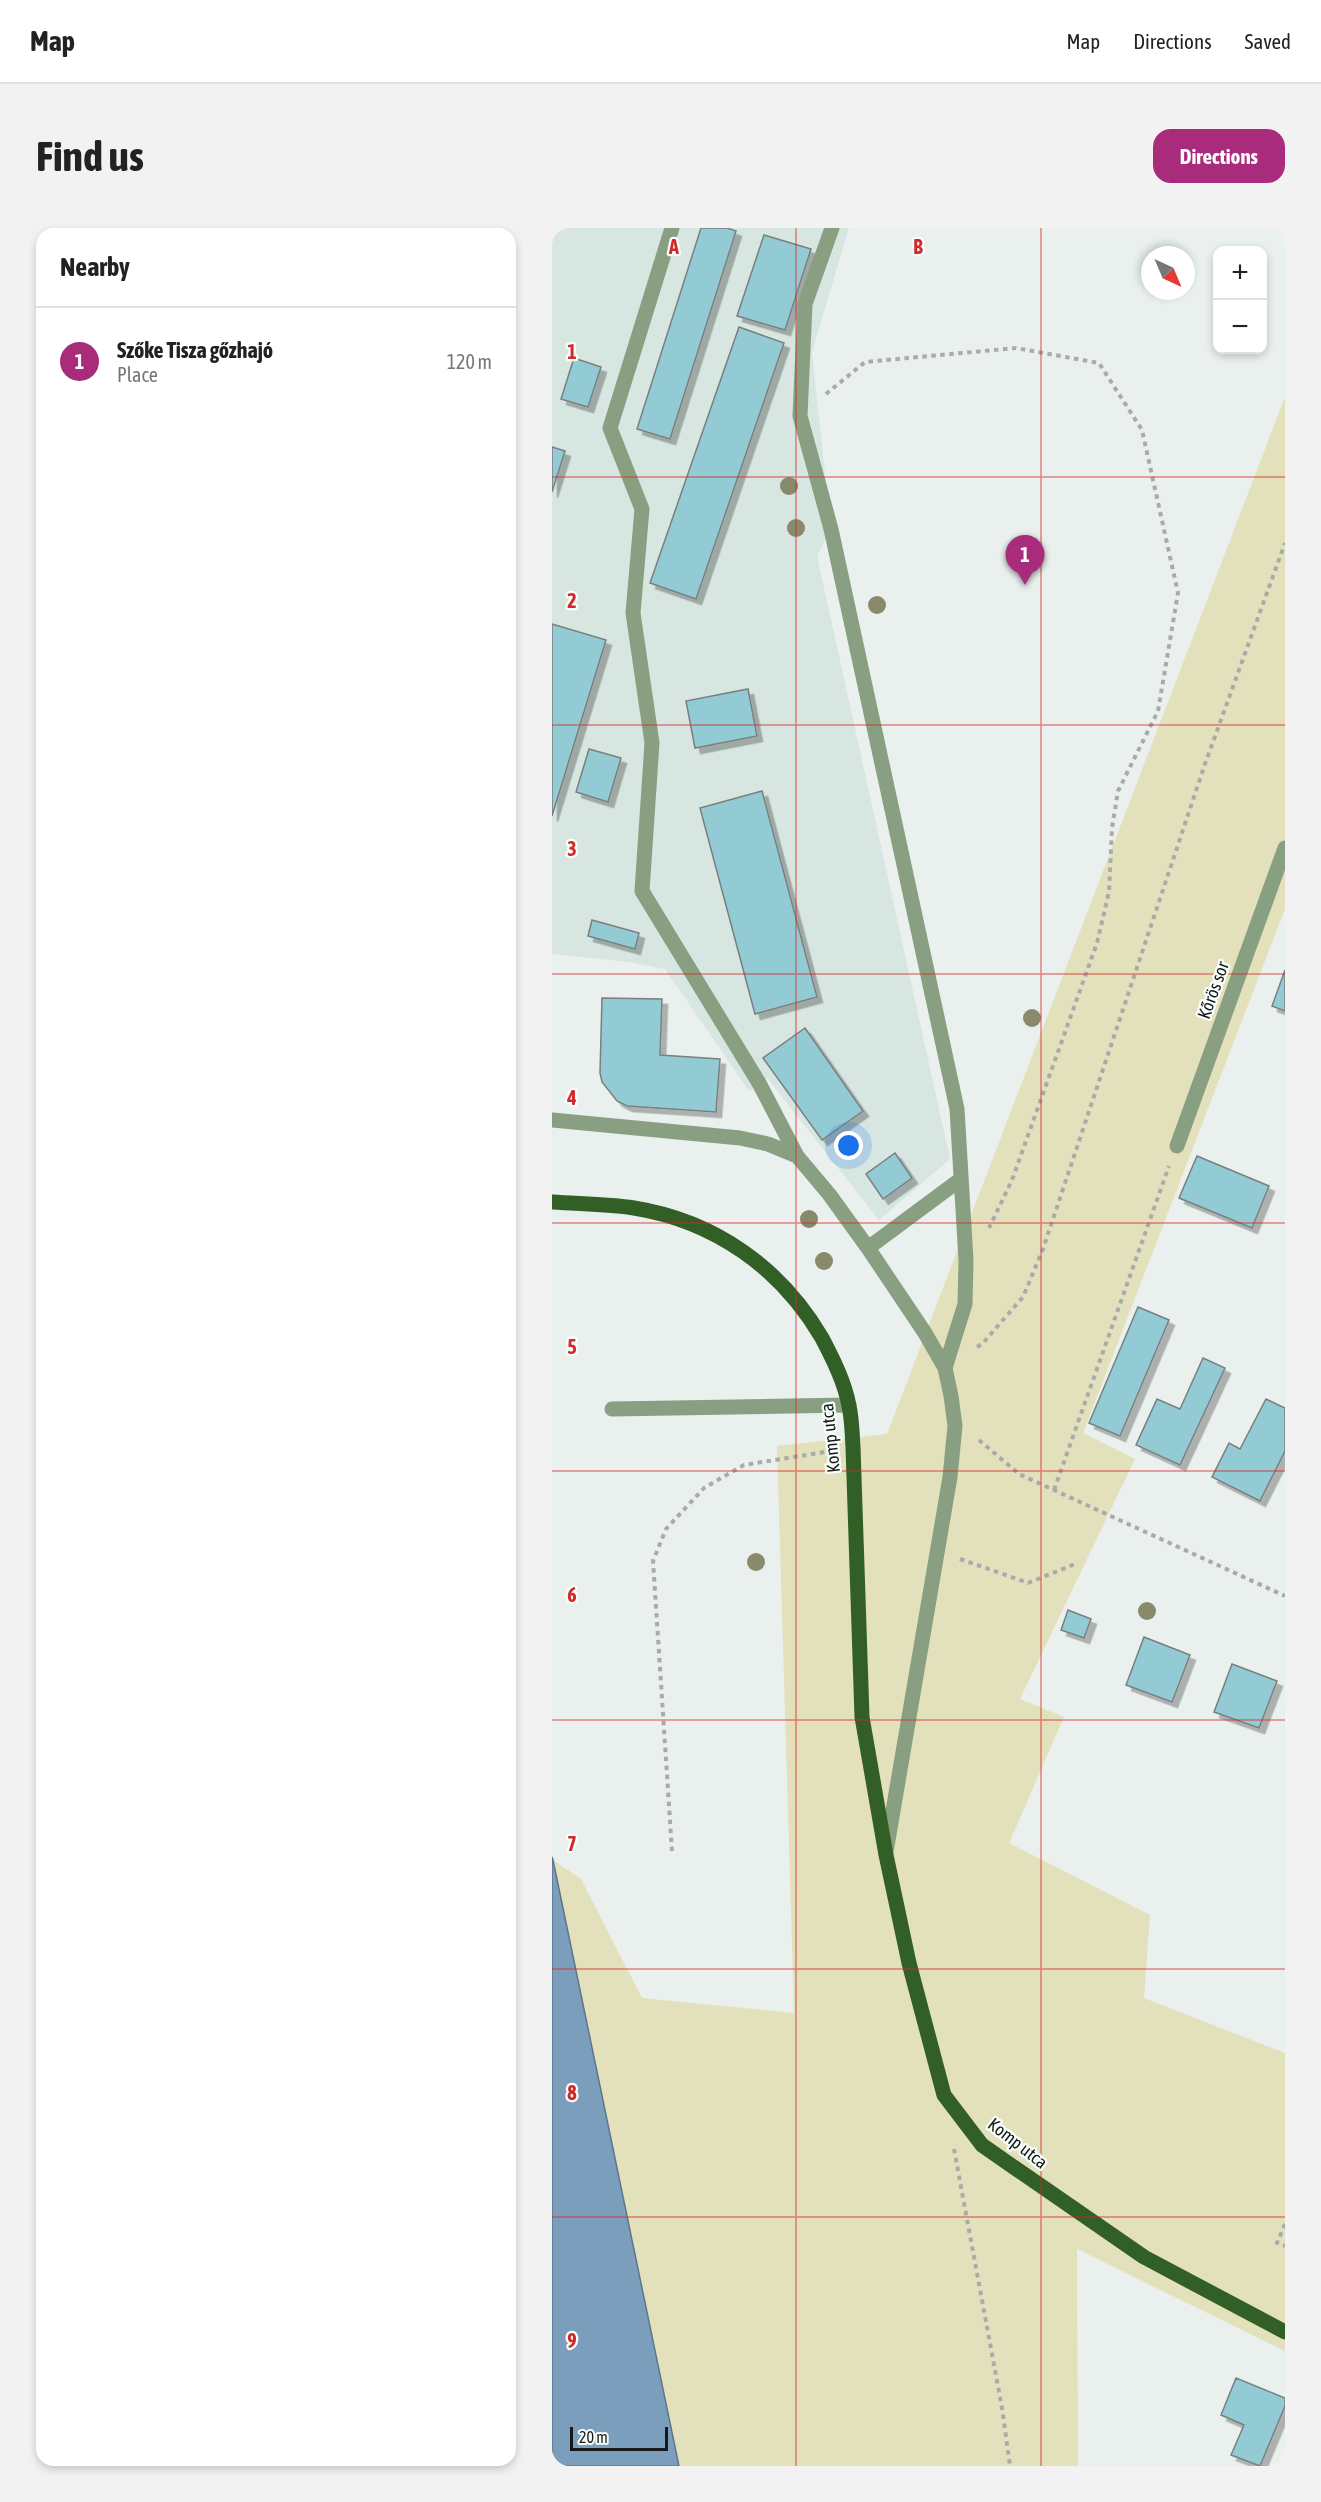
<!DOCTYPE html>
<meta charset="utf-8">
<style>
:root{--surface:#fff;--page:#f2f2f2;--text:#222;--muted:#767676;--line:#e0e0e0;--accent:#a92b7c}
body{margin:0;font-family:"Asap Condensed",sans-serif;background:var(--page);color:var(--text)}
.controls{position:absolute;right:18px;top:18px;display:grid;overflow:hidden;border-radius:12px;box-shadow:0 3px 9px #0003}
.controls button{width:54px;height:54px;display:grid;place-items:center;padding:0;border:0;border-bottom:2px solid var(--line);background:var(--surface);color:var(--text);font:30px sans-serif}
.compass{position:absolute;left:589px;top:18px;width:54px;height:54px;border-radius:50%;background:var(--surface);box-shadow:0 3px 9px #0003;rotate:136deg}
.scale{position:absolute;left:18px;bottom:15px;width:98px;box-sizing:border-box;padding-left:6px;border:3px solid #171918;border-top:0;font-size:16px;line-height:21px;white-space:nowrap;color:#171918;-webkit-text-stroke:4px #f8fefc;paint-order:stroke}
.you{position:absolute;left:297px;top:918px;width:21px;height:21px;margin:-15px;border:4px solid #fff;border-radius:50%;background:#1a73e8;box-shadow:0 0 0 9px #1a73e833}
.badge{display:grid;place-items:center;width:39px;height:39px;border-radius:50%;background:var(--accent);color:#fff;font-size:20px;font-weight:700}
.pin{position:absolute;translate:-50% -50px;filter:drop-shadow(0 2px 3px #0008)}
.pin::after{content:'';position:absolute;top:32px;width:21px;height:18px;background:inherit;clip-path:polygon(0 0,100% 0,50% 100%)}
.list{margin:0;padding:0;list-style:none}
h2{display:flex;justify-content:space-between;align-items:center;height:78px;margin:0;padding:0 24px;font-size:26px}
h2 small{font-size:20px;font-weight:400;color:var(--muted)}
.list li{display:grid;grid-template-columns:39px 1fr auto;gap:18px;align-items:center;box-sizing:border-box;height:108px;padding:0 24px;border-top:2px solid var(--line)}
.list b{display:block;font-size:22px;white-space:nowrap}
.list p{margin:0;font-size:20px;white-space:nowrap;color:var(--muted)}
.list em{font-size:20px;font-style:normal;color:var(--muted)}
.map{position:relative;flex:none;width:733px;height:2238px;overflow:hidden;border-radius:18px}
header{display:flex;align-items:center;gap:36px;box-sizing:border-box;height:84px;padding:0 30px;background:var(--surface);border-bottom:2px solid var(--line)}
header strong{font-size:28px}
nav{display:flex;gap:33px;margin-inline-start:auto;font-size:21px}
.intro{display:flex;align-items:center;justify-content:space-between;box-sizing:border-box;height:144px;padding:0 36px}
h1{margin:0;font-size:42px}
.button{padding:15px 27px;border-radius:18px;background:var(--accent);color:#fff;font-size:21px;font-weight:700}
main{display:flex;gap:36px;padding:0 36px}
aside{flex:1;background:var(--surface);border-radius:18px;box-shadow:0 3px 9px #0003}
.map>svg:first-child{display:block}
.built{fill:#d7e6e1}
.green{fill:#e3e1bc}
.water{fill:#7a9ebb;stroke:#5c768a;stroke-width:1.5}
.building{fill:#93cbd4;stroke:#7a7f80;stroke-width:1.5;filter:url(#shadow)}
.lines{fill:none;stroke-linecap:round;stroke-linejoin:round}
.path{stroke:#a7acaa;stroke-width:4;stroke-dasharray:4.5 4.5;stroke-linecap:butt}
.minor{stroke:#88a081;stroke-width:15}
.major{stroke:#325f25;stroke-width:15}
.tree{fill:#89896b}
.grid{fill:none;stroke:#d62828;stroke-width:1.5;stroke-opacity:0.55}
.labels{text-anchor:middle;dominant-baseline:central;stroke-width:4.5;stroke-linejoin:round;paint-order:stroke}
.street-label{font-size:18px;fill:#171918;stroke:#f8fefc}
.grid-label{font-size:20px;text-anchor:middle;font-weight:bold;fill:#d62828;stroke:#f8fefc;stroke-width:4.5;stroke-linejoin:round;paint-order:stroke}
</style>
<header>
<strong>Map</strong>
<nav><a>Map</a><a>Directions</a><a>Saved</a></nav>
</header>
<div class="intro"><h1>Find us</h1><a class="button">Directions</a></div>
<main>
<aside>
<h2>Nearby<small></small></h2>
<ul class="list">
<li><span class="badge">1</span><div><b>Szőke Tisza gőzhajó</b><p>Place</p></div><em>120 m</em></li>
</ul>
</aside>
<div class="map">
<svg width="733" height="2238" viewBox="0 0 733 2238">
<defs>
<filter id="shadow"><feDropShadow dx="5.5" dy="5.5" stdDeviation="0" flood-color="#0004"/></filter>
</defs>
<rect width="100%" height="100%" fill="#eaf0ee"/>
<path class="built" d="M0 0H297L260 124 279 301 265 328 398 931 327 992 215 850 197 863 113 741 77 734 0 726Z"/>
<path class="green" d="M733 169V681L531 1205 583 1231 468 1471 512 1489 457 1615 598 1687 592 1770 733 1825V2123L525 2021 526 2238H127L1 1632 29 1651 90 1770 242 1785 225 1218 335 1206Z"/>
<path class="water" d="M0 1629 1 1632 127 2238H0Z"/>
<path class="building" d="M149 0H175L184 3 118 211 85 201Z
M212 7 259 21 233 102 185 88Z
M187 99 232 115 144 371 98 355Z
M22 130 49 139 36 179 9 171Z
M0 219 13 223 0 264Z
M0 396 54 412 0 588Z
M196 461 205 508 143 520 134 473Z
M37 521 69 530 56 574 24 564Z
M210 563 265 769 203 786 148 580Z
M40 692 87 705 83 721 36 708Z
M733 742V783L720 778Z
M50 770 110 771 108 827 168 831 164 884 75 878 65 873 50 854 48 845Z
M253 800 311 883 270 912 211 830Z
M343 925 360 950 331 971 314 946Z
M645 928 717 958 700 1000 627 970Z
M586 1079 617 1092 568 1208 537 1195Z
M651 1130 673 1140 628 1237 584 1217 605 1171 628 1181Z
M714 1171 733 1180V1223L708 1273 660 1249 677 1215 688 1221Z
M516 1382 539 1391 532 1410 509 1402Z
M592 1409 638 1427 620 1474 574 1457Z
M680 1436 725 1453 707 1500 662 1484Z
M684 2150 733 2170V2178L708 2238 679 2227 692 2197 669 2187Z"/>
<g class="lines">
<path class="path" d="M274 166 313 134 464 120 547 135 590 202 626 365 606 483 566 563 560 600 557 664 545 715 460 952 437 1000
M425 1119 431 1115 471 1069 491 1021 653 536 733 315
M427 1212 467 1246 733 1368
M502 1262 617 938
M408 1331 476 1355 523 1336
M120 1623 101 1333 114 1301 152 1260 192 1237 279 1223
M402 1921 450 2180 458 2238
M733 1996 725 2015 733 2018"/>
<path class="minor" d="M120 0 58 200 90 281 81 385 100 515 90 663 207 855 245 928
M280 0 253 76 248 188 279 301 405 881 414 1032 413 1076 393 1140
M0 892 188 910 216 916 245 928 277 966 316 1020 373 1105 393 1140 399 1168 403 1198 398 1249 334 1624
M625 918 733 620
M316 1020 409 951
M60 1181 297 1177"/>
<path class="major" d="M0 974C27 976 55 976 82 980 163 993 229 1040 270 1110 281 1131 293 1155 297 1178 300 1191 300 1205 301 1219L310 1489 334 1627 357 1735 392 1867 430 1917 463 1940 592 2029 733 2104"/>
</g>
<g class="tree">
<circle cx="237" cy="258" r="9"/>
<circle cx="244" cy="300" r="9"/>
<circle cx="325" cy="377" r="9"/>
<circle cx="480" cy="790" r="9"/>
<circle cx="257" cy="991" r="9"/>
<circle cx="272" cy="1033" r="9"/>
<circle cx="204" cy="1334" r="9"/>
<circle cx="595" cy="1383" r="9"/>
</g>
<path class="grid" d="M244 0V2238M489 0V2238M0 249H733M0 497H733M0 746H733M0 995H733M0 1243H733M0 1492H733M0 1741H733M0 1989H733"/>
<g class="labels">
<g class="street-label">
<text transform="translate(661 762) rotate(-70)">Kőrös sor</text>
<text transform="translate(278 1210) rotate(-96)">Komp utca</text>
<text transform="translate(466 1915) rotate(38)">Komp utca</text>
</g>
</g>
<g class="grid-label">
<text x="122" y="26">A</text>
<text x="366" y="26">B</text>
<text x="20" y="131">1</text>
<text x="20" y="380">2</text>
<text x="20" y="628">3</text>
<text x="20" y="877">4</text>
<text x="20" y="1126">5</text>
<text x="20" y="1374">6</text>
<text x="20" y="1623">7</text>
<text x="20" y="1872">8</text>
<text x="20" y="2120">9</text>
</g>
</svg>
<div class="controls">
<button>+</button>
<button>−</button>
</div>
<svg class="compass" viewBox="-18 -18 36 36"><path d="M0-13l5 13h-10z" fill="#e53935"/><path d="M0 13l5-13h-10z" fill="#767676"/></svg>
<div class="scale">20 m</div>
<div class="you"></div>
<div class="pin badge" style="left:473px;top:357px">1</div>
</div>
</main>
